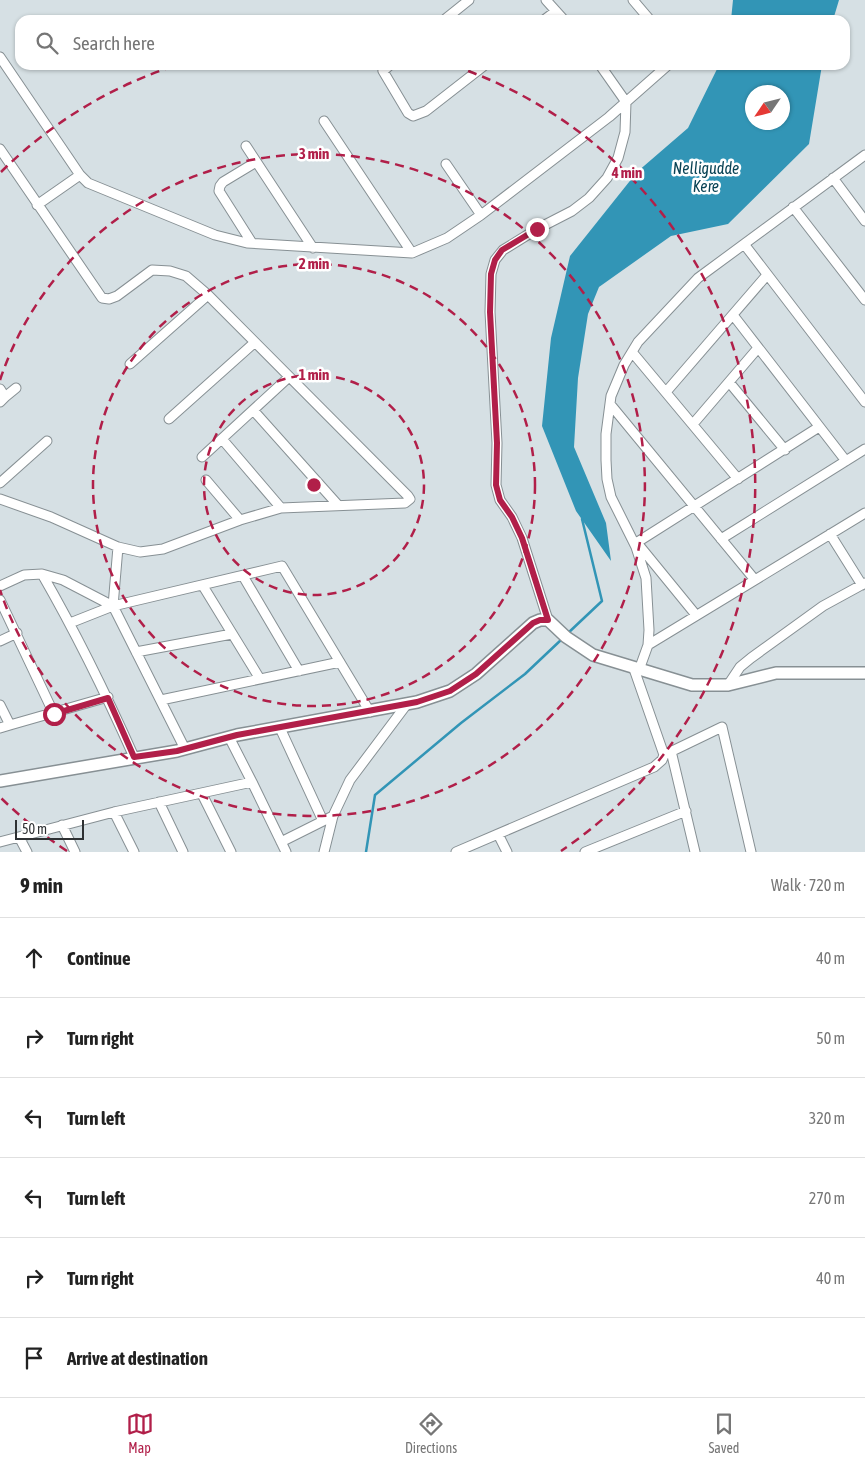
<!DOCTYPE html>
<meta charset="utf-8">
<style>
:root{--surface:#fff;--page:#f6f6f6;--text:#222;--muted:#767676;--line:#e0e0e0;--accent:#b11f49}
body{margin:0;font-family:"Asap Condensed",sans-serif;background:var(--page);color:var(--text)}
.compass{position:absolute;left:745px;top:85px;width:45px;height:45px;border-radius:50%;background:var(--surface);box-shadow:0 1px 4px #0004;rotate:235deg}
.scale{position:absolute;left:15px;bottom:12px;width:69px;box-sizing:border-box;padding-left:5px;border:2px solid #2e3133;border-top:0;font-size:14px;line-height:18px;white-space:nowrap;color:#2e3133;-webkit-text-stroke:4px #fff;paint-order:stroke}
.stop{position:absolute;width:15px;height:15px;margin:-11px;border:4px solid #b11f49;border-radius:50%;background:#fff}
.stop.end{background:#b11f49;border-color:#fff;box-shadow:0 1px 5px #0008}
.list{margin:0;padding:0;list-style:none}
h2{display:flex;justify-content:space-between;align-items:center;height:65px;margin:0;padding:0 20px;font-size:21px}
h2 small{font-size:16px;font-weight:400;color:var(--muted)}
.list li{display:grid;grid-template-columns:32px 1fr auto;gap:15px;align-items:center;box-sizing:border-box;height:80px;padding:0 20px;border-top:1px solid var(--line)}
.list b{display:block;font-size:19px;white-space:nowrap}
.list em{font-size:16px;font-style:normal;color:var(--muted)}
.icon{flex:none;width:28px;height:28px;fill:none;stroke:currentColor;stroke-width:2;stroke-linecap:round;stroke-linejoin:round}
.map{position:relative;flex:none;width:865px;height:852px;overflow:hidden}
.search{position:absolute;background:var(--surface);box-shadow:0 1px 4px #0004;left:15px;right:15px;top:15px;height:55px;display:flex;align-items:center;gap:12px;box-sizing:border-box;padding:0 18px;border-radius:15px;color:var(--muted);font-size:19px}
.sheet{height:545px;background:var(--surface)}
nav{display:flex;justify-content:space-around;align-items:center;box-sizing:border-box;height:70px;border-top:1px solid var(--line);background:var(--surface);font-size:14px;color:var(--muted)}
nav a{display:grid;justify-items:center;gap:2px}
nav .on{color:var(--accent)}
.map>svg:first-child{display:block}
.water{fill:#3295b6;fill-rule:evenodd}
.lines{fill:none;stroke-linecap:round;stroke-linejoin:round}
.stream{stroke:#3295b6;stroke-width:2.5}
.minor-casing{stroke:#879094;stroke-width:11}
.tertiary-casing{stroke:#879094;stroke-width:14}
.minor{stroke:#fff;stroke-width:9}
.tertiary{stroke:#fff;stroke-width:11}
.route{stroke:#b11f49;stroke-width:6}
.ring{fill:none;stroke:#b11f49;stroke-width:2.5;stroke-dasharray:9 6}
.labels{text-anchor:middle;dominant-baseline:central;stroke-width:5;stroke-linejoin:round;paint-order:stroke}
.water-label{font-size:16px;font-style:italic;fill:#084254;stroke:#fff}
.centre{fill:#b11f49;stroke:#fff;stroke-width:2.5}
.ring-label{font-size:15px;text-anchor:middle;font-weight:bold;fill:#b11f49;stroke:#fff;stroke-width:5;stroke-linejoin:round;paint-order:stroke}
</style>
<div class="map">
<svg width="865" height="852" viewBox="0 0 865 852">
<rect width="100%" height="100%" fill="#d6e0e4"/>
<path class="water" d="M733 0H839L833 20H731Z
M719 65H822L809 144 728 224 671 236 599 287 588 314 578 378 574 447 606 523 611 561 576 511 542 426 551 338 570 256 637 172 688 128ZM752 92H782V122H752Z"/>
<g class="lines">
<path class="stream" d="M567 634 602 601 582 519
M366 852 375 795 461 723 525 674 562 639"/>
<defs>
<path id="minor" d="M546 0 564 20
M633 0 650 20
M444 20 469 0
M544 20 556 11
M0 57 80 175 88 183 215 235 247 243 412 253 324 121
M390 65 383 71 408 113 413 116 426 111 485 65
M246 146 313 248
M0 149 102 298 109 299 117 296 152 270 170 271 186 276 208 295 408 496 410 499 405 503 281 508 240 520 163 549 140 552 118 547 51 517 0 499
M446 164 481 215
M833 178 865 221
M37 205 80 175
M793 207 865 300
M252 243 219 191 220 186 223 182 256 162
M744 244 865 402
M412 253 447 238 481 215 609 117 668 65
M733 315 846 461
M632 352 738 479
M130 364 208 295
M729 382 785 450
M0 389 5 397 0 402
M666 392 767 275
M5 397 16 388
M610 404 755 580
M253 410 337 504
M169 419 254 343
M693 424 758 348
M222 439 281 508
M202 457 289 377
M206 480 240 520
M0 483 47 441
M830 534 862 585
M721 539 865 449
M636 543 819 427
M638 544 696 615
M42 574C76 633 106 694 134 757
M243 576 299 671
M0 586 24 575 42 574 63 580 113 606 185 749
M203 586 260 679
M0 600 54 714
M113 606 118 547
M548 620 522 538 512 517 500 500 496 485 497 443 490 312 491 274 495 260 503 250 537 229 572 211 589 198 607 178 618 158 625 132 626 102 600 65
M70 623 113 606 282 566 370 712
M0 641 17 633
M648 645 865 513
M136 652 232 634
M639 670 648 645 649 630 646 578 636 547 611 497 607 479 606 460V434L611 396 624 365 638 342 698 278 865 155
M728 685 740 667 751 658 823 606 865 583
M161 700 340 662
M0 705 10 725 0 728
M10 725 108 697
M280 728 323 821
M229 737 252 782
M671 751 695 852
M664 755 722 727 751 852
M202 794 231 852
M159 802 183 852
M114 812 134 852
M62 825 75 852
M498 834 507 852
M19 837 27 852
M0 842 114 812 252 782 286 852
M281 842 333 816 350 780 407 704
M324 852 333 816
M456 852 654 767 662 760 664 755 634 669
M585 852 686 811"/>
<path id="tertiary" d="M0 781 177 751 237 735 417 702 450 691 476 674 533 623 540 620H548L566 637 593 655 692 685H728L776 673H865"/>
</defs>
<use href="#minor" class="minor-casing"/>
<use href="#tertiary" class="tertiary-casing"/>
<use href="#minor" class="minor"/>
<use href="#tertiary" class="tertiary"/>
</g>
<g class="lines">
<path class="route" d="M54 714 108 698 134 757 177 751 237 735 417 702 450 691 476 674 533 623 540 620H548L522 538 512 517 500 500 496 485 497 443 490 312 491 274 495 260 502 250 537 229"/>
</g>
<g class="ring">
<circle cx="314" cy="485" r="110"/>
<circle cx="314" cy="485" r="221"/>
<path d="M0 380A331 331 0 1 1 0 590"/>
<path d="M67 851A442 442 0 0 1 1 798M1 172A442 442 0 0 1 174 66M454 66A442 442 0 0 1 561 851"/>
</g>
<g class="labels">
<g class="water-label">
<text x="706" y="168">Nelligudde<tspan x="706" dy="18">Kere</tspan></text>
</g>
</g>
<circle cx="314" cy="485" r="8" class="centre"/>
<g class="ring-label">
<text x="314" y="159">3 min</text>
<text x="627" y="178">4 min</text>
<text x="314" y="269">2 min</text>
<text x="314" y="380">1 min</text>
</g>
</svg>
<svg class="compass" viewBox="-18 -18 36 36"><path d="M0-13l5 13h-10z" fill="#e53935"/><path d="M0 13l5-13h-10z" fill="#767676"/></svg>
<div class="scale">50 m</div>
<div class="stop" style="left:54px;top:714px"></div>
<div class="stop end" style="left:537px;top:229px"></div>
<div class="search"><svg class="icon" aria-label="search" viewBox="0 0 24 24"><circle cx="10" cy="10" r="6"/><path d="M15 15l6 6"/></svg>Search here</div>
</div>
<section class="sheet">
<h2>9 min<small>Walk · 720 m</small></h2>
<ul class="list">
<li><svg class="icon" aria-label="ahead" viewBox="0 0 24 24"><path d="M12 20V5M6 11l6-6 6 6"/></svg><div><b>Continue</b></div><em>40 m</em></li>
<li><svg class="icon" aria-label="right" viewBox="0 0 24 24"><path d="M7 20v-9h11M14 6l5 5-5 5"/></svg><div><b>Turn right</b></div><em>50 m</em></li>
<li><svg class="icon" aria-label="left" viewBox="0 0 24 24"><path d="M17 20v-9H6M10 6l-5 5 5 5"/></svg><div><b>Turn left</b></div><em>320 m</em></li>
<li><svg class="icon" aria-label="left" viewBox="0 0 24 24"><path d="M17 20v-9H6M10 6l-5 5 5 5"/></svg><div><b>Turn left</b></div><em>270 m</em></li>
<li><svg class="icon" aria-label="right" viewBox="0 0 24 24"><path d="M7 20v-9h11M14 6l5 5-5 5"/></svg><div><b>Turn right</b></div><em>40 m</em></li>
<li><svg class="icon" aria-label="arrive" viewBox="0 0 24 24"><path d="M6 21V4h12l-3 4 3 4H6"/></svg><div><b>Arrive at destination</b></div></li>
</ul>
</section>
<nav>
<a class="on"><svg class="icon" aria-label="map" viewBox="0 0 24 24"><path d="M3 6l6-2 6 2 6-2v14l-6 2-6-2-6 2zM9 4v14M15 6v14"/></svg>Map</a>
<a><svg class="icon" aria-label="directions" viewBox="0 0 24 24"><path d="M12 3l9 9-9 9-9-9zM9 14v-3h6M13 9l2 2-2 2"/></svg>Directions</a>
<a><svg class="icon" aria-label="saved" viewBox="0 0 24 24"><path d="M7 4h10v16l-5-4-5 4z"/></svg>Saved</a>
</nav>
